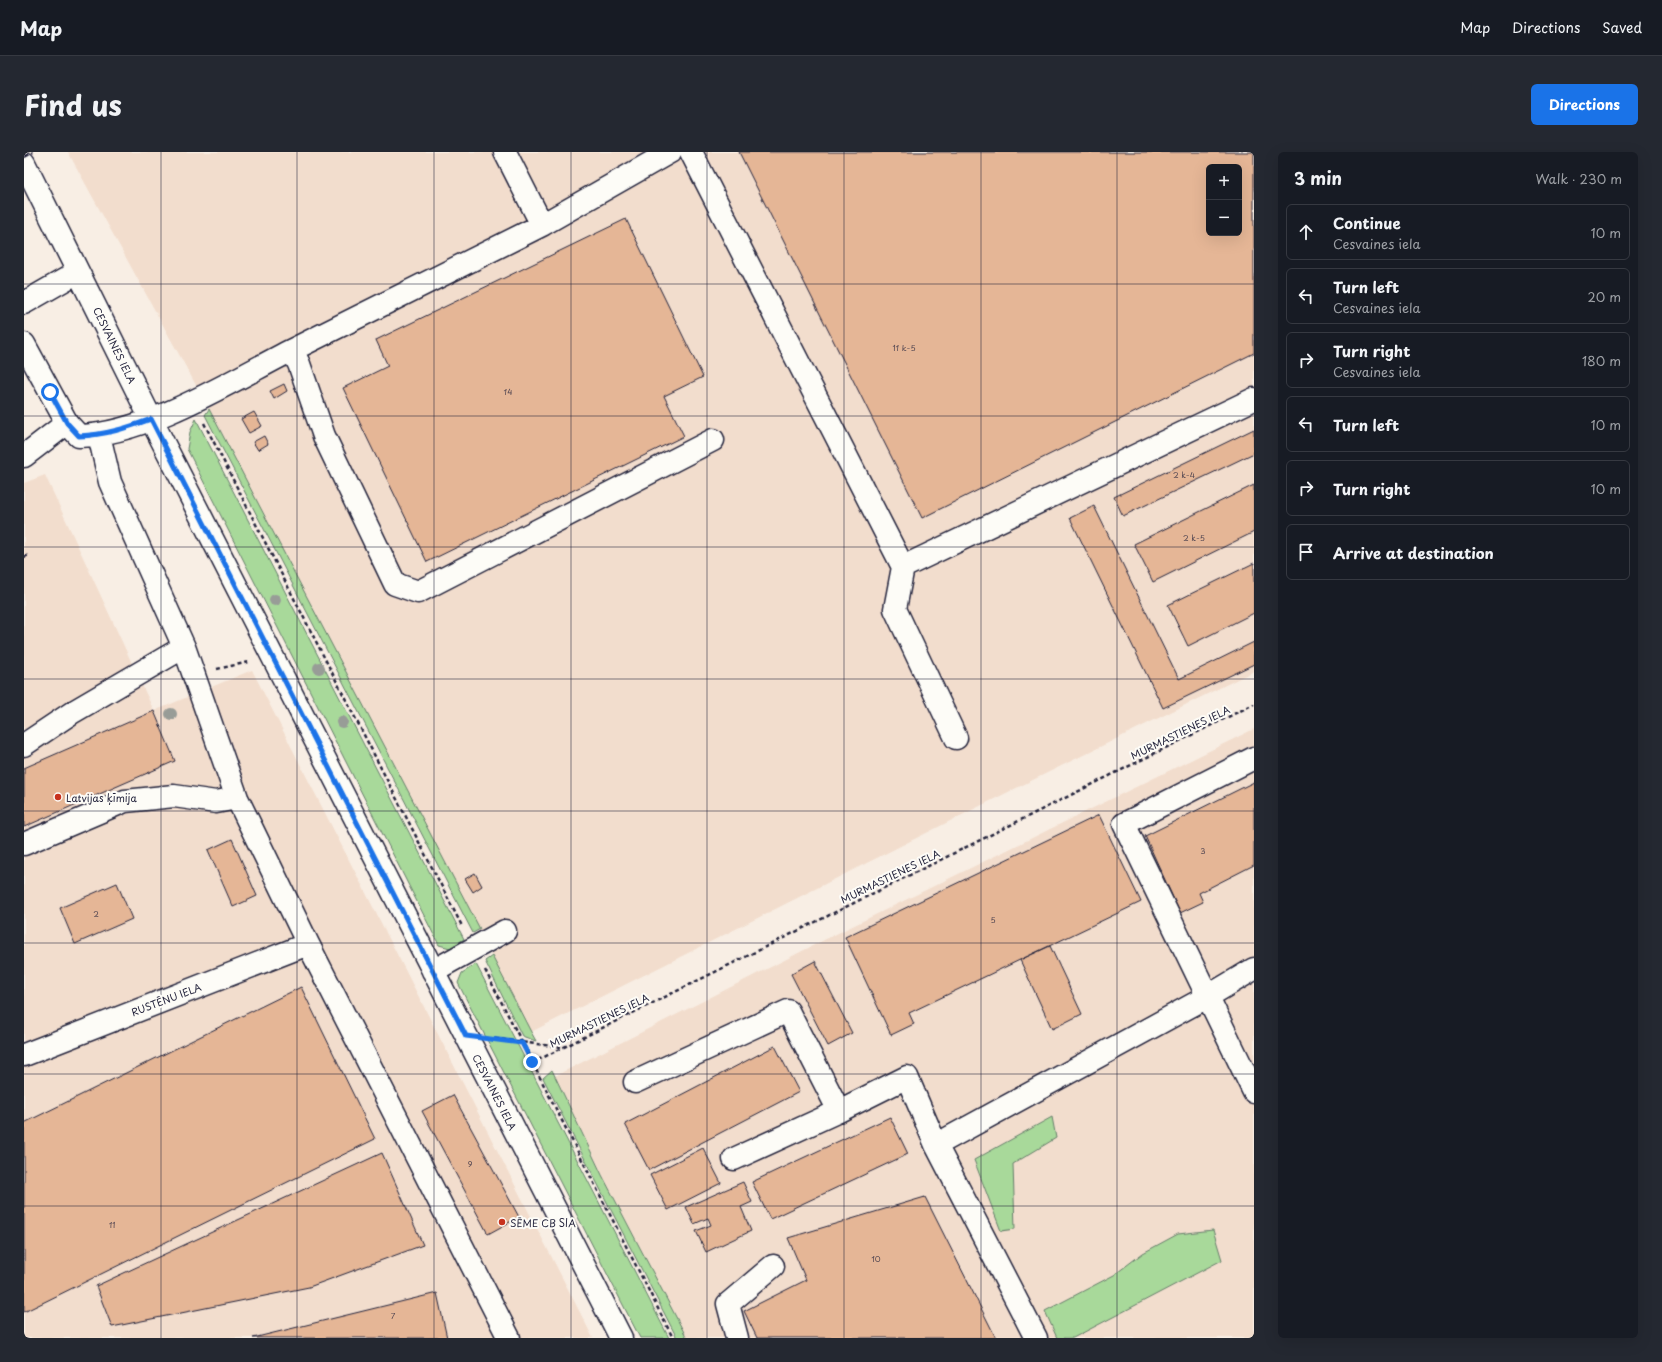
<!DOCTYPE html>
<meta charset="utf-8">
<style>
:root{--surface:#171b24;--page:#242831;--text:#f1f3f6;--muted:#9ea1a6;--line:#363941;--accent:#1a73e8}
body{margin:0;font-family:"Playpen Sans",sans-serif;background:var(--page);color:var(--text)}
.controls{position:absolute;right:12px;top:12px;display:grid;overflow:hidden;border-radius:6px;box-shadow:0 4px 16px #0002}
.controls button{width:36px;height:36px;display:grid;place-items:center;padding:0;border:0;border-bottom:1px solid var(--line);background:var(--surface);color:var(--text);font:20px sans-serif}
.stop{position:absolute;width:12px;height:12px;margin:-9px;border:3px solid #1a73e8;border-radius:50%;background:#fff}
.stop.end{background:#1a73e8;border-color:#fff;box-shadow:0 1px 4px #0008}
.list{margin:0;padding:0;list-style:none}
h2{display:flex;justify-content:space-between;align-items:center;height:52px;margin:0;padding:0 16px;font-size:17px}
h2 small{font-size:13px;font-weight:400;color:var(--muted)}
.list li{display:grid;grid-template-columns:26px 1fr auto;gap:12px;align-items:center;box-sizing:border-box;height:56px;margin:0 8px 8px;padding:0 8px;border:1px solid var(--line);border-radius:6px}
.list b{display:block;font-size:15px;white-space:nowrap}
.list p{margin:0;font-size:13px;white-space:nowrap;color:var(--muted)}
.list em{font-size:13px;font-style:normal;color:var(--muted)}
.icon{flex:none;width:22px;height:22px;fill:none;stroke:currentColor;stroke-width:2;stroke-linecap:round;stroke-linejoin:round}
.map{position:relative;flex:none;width:1230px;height:1186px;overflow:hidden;border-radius:6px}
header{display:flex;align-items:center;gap:24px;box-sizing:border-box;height:56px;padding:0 20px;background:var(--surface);border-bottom:1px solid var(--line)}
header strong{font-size:19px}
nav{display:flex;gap:22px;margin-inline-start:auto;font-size:14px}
.intro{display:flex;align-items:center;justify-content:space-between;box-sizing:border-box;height:96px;padding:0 24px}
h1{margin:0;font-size:28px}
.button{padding:10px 18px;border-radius:6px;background:var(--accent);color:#fff;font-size:14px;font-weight:700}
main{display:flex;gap:24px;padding:0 24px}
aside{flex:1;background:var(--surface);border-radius:6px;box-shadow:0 4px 16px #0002}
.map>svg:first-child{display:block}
.built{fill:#f2ddcd;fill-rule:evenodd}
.green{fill:#a8d99a;stroke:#657e6a}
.building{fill:#e5b696;stroke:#22223b;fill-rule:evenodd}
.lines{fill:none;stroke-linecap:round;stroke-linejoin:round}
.minor-casing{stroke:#22223b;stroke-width:25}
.path{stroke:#22223b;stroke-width:2.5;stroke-dasharray:4 3;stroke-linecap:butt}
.minor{stroke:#fdfcf7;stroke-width:22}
.rail{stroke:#22223b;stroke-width:3;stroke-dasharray:6 3;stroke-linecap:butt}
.tree{fill:#989c97}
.route{stroke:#1a73e8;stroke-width:5}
.grid{fill:none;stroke:#22223b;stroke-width:1;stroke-opacity:0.55}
.poi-dot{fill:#c8321e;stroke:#fdfcf7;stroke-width:1.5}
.labels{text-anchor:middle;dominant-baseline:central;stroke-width:4;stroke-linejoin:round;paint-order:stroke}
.number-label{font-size:8px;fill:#534752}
.street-label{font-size:10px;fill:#22223b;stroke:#fdfcf7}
.poi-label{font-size:10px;fill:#22223b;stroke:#fdfcf7;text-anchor:start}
</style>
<header>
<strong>Map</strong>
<nav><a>Map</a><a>Directions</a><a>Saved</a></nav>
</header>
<div class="intro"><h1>Find us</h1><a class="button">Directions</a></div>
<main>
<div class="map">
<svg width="1230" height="1186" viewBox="0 0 1230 1186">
<rect width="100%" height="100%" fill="#f8eee4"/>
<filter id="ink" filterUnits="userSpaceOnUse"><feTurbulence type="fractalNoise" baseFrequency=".025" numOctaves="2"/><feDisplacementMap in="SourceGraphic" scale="8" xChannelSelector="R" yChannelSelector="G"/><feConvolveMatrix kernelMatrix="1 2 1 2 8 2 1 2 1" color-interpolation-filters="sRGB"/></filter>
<g filter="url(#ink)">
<path class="built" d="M44 0H1230V519L952 656 507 880 185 257ZM1185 15H1215V81H1185Z
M21 323 130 559 228 518 569 1186H0V331Z
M1230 577V1186H663L578 1023 531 924 802 787Z"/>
<path class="green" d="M185 257 456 777 449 781 181 263Z
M172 267 440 787 426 796 415 793 163 297 166 280Z
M468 804 507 880 512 889 498 884 461 809Z
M452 812 645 1186H616L434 831 438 821Z
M528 918 578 1023 663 1186H653L519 926Z
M1028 965 1032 986 989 1012 991 1077 977 1079 950 1008Z
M1189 1078 1198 1108 1049 1186H1033L1021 1159 1090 1123 1119 1101 1154 1082Z"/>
<path class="building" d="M715 0H1230V201L898 366ZM1185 15H1215V81H1185Z
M602 67 679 225 640 244 660 284 403 410 319 236 364 214 352 188Z
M260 232 263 239 250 247 246 239Z
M230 260 238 274 225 281 217 267Z
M1230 277V301L1099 364 1090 345Z
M240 284 244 292 234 298 229 290Z
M1230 333V380L1129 430 1110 392Z
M1070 354 1155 527 1230 490V512L1139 556 1046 366Z
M1230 411V461L1164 494 1144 453Z
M130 559 151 609 0 675V616Z
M1230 630V713L1175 741 1179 750 1156 761 1121 684Z
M1075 663 1117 750 885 861 890 872 867 883 821 785Z
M208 687 233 744 209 755 184 698Z
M451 721 458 734 449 740 441 727Z
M93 731 108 767 51 792 36 756Z
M1026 794 1058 862 1028 877 996 808Z
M791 809 828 881 804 894 767 822Z
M277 835 351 987 0 1160V971Z
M751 894 775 940 625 1018 601 972Z
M429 943 495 1065 464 1082 398 959Z
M866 965 884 1002 746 1067 728 1030Z
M679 996 697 1031 644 1058 626 1023Z
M358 1001 399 1093 285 1135 88 1175 72 1134Z
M719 1030 728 1050 717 1055 727 1079 682 1100 672 1079 687 1073 684 1066 670 1072 662 1055Z
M901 1045 972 1186H733L720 1159 782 1128 764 1086Z
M413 1141 423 1186H229Z"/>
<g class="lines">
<defs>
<path id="minor" d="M481 0 518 73
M667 0 879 415 871 457 932 586
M0 11 127 267 597 1186
M0 151 54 120
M0 192 43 271 55 284C123 282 207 229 268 198L275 212 300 284 371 432 394 440 689 288
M268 198 518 73 646 0
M75 283 86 330 160 495 213 646 284 792 485 1186
M0 304 43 271
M879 415 1230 247
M0 593 49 560 160 495
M1230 606 1100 672 1230 940
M0 692 101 649 150 644 192 650 213 646
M409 819 481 779
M0 903 284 792
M611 930 764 859 815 959
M912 993 1183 845 1230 817
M710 1007 815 959 883 925 912 993 1012 1186
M713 1186 704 1152 749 1114"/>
</defs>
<use href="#minor" class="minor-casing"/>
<path class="path" d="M180 271 438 774
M0 405 5 403
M193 517 225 510
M461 818 649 1186
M471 887 537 895
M508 911 1230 552"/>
<use href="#minor" class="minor"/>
<path class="rail" d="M0 5 9 0"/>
</g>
<g class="tree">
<circle cx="251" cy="448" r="6"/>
<circle cx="295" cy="516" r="6"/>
<circle cx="147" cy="562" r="6"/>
<circle cx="318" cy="570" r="6"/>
</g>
</g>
<g class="lines" filter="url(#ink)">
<path class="route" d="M26 240 43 271 55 284C81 283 103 276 127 267L442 884 498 891 508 910"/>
</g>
<path class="grid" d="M137 0V1186M273 0V1186M410 0V1186M547 0V1186M683 0V1186M820 0V1186M957 0V1186M1093 0V1186M0 132H1230M0 264H1230M0 395H1230M0 527H1230M0 659H1230M0 791H1230M0 922H1230M0 1054H1230"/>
<g class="poi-dot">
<circle cx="34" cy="645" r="4"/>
<circle cx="478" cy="1070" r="4"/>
</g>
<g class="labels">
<g class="number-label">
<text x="880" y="196">11 k-5</text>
<text x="484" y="240">14</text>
<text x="1160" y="323">2 k-4</text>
<text x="1170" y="386">2 k-5</text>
<text x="1179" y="699">3</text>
<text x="72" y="762">2</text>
<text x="969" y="768">5</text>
<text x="446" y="1012">9</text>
<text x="88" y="1073">11</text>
<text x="852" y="1107">10</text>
<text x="369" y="1164">7</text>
</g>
<g class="street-label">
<text transform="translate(91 193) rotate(64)">CESVAINES IELA</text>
<text transform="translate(1156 580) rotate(-26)">MURMASTIENES IELA</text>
<text transform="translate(866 724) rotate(-26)">MURMASTIENES IELA</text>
<text transform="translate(142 847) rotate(-21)">RUSTĒNU IELA</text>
<text transform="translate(575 868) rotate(-26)">MURMASTIENES IELA</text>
<text transform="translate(471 940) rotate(63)">CESVAINES IELA</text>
</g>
<g class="poi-label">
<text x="42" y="645">Latvijas ķīmija</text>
<text x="486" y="1070">SĒME CB SIA</text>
</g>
</g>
</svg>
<div class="controls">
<button>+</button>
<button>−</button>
</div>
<div class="stop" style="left:26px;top:240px"></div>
<div class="stop end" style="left:508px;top:910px"></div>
</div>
<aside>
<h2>3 min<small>Walk · 230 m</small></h2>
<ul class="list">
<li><svg class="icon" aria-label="ahead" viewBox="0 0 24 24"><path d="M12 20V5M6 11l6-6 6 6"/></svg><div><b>Continue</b><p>Cesvaines iela</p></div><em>10 m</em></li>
<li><svg class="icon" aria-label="left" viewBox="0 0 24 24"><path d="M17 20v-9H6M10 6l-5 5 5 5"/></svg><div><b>Turn left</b><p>Cesvaines iela</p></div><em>20 m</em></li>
<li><svg class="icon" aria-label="right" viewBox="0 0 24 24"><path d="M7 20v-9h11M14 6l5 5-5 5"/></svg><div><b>Turn right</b><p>Cesvaines iela</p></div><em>180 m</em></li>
<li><svg class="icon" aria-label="left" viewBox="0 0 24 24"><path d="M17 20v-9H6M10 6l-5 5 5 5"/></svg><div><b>Turn left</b></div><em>10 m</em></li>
<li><svg class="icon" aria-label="right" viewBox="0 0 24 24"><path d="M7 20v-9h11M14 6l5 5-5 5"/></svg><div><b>Turn right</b></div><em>10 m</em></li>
<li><svg class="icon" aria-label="arrive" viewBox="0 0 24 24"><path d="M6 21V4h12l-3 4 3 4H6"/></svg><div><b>Arrive at destination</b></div></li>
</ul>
</aside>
</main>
